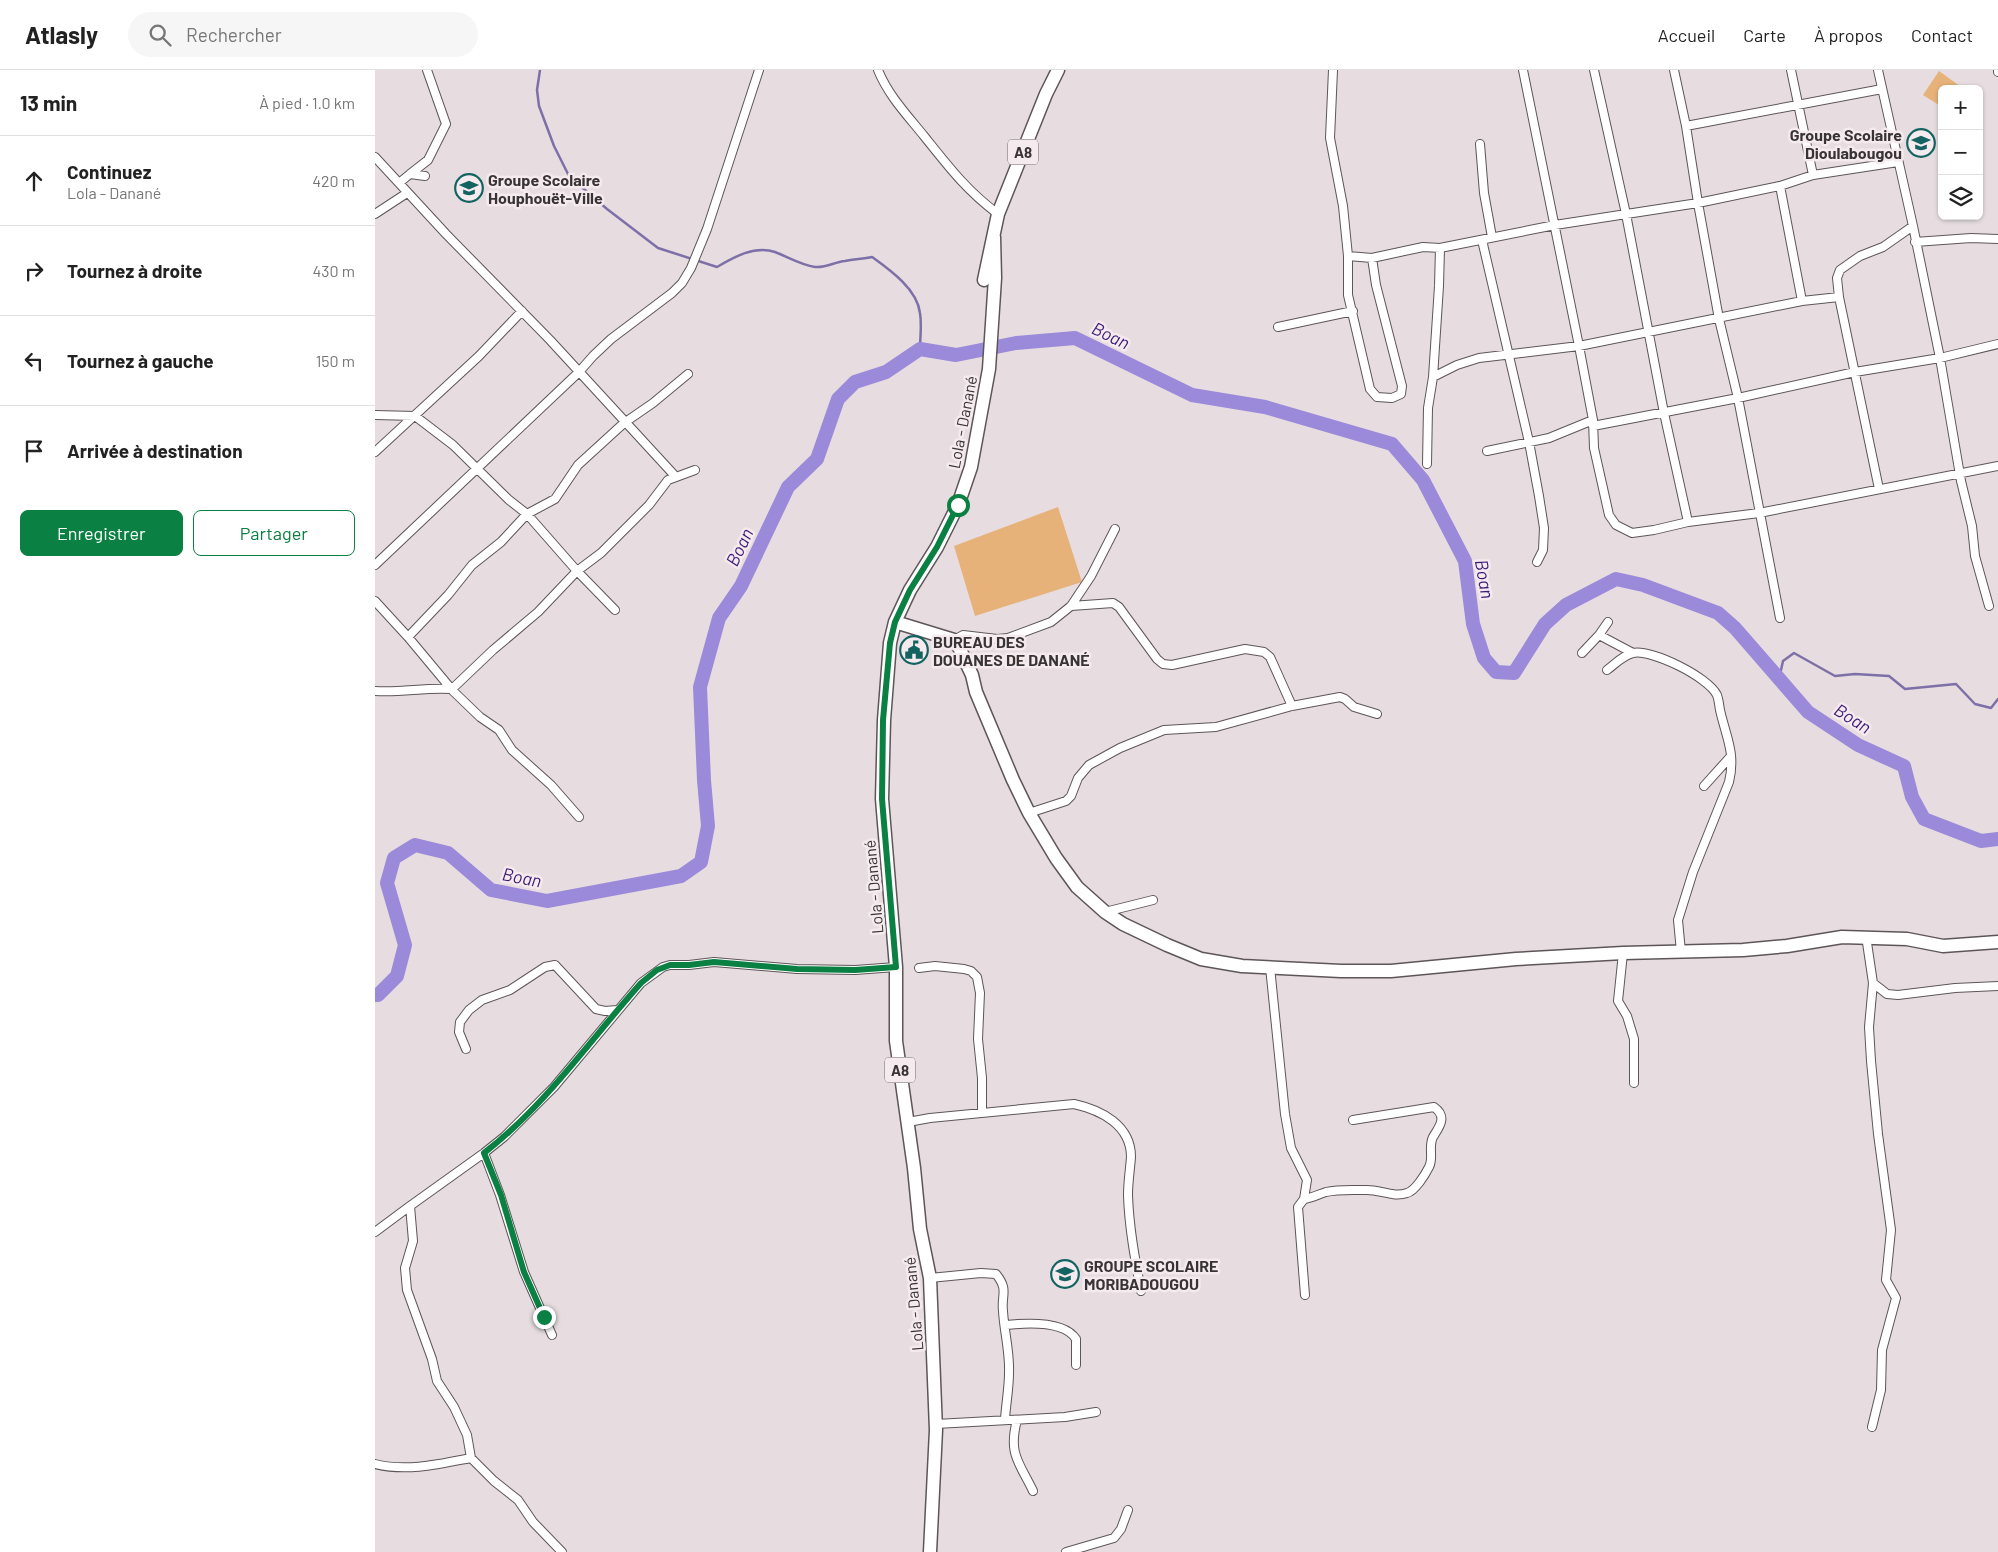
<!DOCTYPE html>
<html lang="fr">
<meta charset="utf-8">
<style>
:root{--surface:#fff;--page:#f6f6f6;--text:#222;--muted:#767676;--line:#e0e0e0;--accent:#0b8043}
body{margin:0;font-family:Barlow,sans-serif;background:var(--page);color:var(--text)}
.controls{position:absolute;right:15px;top:15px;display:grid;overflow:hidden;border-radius:8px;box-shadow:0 1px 4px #0004}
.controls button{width:45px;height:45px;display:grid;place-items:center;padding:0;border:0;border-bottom:1px solid var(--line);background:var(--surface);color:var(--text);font:25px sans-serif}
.stop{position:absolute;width:15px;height:15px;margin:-11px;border:4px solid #0b8043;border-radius:50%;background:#fff}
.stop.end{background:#0b8043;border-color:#fff;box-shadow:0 1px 5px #0008}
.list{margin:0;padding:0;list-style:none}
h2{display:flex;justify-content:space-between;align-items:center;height:65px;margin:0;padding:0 20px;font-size:21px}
h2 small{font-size:16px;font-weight:400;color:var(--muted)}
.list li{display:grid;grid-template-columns:32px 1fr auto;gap:15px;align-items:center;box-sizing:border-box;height:90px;padding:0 20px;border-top:1px solid var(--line)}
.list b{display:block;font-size:19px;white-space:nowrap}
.list p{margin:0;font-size:16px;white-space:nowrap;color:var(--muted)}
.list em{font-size:16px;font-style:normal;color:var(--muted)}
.actions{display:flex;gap:10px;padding:15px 20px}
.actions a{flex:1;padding:11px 0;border:1px solid var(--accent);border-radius:8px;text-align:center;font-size:18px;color:var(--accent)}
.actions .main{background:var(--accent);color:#fff}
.icon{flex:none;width:28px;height:28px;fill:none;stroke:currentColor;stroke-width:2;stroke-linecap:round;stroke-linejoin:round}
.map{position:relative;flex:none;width:1623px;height:1482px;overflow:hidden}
header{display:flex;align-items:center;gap:30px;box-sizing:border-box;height:70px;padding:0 25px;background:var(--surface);border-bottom:1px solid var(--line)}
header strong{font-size:24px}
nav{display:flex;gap:28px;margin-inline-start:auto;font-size:18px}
.search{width:350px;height:45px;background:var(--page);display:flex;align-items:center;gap:12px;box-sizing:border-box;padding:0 18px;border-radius:28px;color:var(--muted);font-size:19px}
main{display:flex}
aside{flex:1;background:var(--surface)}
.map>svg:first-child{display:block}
.green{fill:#e7b27a}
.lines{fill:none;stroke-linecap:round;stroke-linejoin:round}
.stream{stroke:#7d70a8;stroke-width:2.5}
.river{stroke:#9b89da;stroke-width:14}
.street-casing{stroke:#5d5557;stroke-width:10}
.primary-casing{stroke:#5d5557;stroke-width:15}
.street{stroke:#fff;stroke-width:8}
.primary{stroke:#fff;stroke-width:12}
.route{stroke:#0b8043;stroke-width:6}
.labels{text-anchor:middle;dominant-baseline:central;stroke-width:5;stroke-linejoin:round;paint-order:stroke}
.shield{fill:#f5eaed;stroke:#716b6c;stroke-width:1}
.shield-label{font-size:15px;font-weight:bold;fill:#383435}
.poi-label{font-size:16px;font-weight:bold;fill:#383435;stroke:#f5eaed;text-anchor:start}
.street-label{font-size:16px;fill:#383435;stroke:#f5eaed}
.water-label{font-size:18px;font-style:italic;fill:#3c1a78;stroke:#f5eaed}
</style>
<header>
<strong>Atlasly</strong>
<div class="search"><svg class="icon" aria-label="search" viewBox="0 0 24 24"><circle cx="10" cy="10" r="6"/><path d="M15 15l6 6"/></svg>Rechercher</div>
<nav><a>Accueil</a><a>Carte</a><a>À propos</a><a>Contact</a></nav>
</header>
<main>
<aside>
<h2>13 min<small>À pied · 1.0 km</small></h2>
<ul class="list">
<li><svg class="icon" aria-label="ahead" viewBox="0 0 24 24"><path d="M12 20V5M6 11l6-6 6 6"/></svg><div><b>Continuez</b><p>Lola - Danané</p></div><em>420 m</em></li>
<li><svg class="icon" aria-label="right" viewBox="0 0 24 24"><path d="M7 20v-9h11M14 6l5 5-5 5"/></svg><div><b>Tournez à droite</b></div><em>430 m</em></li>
<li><svg class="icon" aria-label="left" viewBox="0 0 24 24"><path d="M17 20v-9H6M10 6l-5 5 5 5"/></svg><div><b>Tournez à gauche</b></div><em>150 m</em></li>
<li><svg class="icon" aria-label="arrive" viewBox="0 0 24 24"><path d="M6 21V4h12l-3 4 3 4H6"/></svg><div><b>Arrivée à destination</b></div></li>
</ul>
<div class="actions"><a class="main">Enregistrer</a><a>Partager</a></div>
</aside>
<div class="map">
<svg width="1623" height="1482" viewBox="0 0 1623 1482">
<rect width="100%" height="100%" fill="#e7dde0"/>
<path class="green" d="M1564 1 1589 19H1567V37L1548 25Z
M683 437 707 512 600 546 579 476Z"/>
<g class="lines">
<path class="stream" d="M165 0 162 20 164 36 179 76 194 106 232 139 283 178 342 197C359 187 380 175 400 182 413 187 426 195 440 197 452 198 459 192 470 191 479 189 488 189 497 187 515 200 542 219 545 243 547 255 545 268 545 279
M1404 609 1408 591 1419 583 1460 606 1480 604 1514 606 1530 619 1581 614 1600 634 1616 638 1623 629"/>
<path class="river" d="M0 925H3L22 906 30 875 12 813 19 788 40 775 73 783 116 820 172 831 306 806 326 792 333 756 329 710 325 617 344 548 366 516 413 417 442 389 463 329 480 312 511 302 545 279 581 285 641 273 700 268 817 325 890 337 1017 374 1048 410 1090 491 1098 554 1109 588 1121 602 1139 603 1170 554 1191 535 1241 509 1268 515 1343 543 1360 558 1433 642 1483 675 1529 696 1537 727 1549 749 1606 771 1623 769"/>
<defs>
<path id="street" d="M503 0C513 25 532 45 549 66 573 96 591 120 623 144
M958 0 955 68 968 136 973 186 997 188 1048 177 1065 178 1180 155 1323 133 1405 116 1438 105 1523 92
M1148 0 1204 276 1218 350 1219 378 1234 445 1241 455 1257 463 1279 460 1313 452 1384 443 1623 396
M1219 0 1251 144 1289 343 1313 452
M1299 0 1311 56 1323 133 1344 249 1363 328 1405 548
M1416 0 1438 105
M1503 0 1538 156 1565 288 1586 411 1597 456 1600 486 1614 536
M1623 0V2
M1311 56 1507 19
M1105 74 1109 123 1117 167
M0 87 71 164 175 270 301 407
M35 104 53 90 71 54 52 0
M24 113 35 104 50 106
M1405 116 1427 231
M0 144 32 123
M1107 170 1154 372 1164 426 1169 458 1168 480 1162 492
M1540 172 1596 168 1623 169
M973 186V225L995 319 1002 327 1017 328 1026 324 1027 316 1001 215 997 188
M903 257 978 241
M1058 307 1064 216 1065 178
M0 345 40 346 78 375 134 430 152 444 202 501 240 540
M1218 356 1363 328 1480 302 1565 288 1623 274
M1112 381 1174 368 1218 350
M0 382 104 286 147 241
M1052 394 1053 338 1058 307 1082 295 1104 288 1204 276 1427 231 1464 227
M1504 419 1464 227 1462 208 1465 200 1485 186 1508 177 1538 156
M0 495 204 302 218 286 236 269 297 223 307 213 316 198 332 159 384 0
M0 531 33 567 73 525 97 495 126 472 152 444 180 429 203 395 249 353 278 333 313 304
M696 536 738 533 744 537 782 589 788 594 797 595 870 579 889 582 895 587 917 636
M1224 565 1258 583
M33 567 78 621 105 647 124 660 137 680 176 715 204 747
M579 570 588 565 622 569 633 568 676 552 696 536 716 506 740 459
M1207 583 1224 565 1233 552
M1232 600C1239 595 1248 585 1258 583 1277 579 1333 607 1342 625 1344 630 1344 635 1345 640 1351 667 1361 683 1354 712L1318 802 1303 850 1306 882
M0 621C26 623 51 617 77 619L118 580 163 542 202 501 226 483 274 435 293 410 320 400
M1329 716 1356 686
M654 743 691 731 696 726 703 708 714 695 745 678 789 660 841 657 917 636 965 627 970 629 979 637 1002 644
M730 842 778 830
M1491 866 1498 913 1494 957 1496 991 1503 1064 1516 1160 1511 1210 1521 1228 1507 1280 1506 1320 1497 1357
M1248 883 1243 931 1252 946 1259 969V1013
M895 897 910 1044 916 1078 932 1110 929 1129 923 1137 930 1225
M544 898 560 896 589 899 596 901 602 907 605 923 603 969 607 1008V1043
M1498 913 1512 924 1523 925 1580 918 1623 916
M91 979 84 962 85 952 94 940 107 930 135 920 170 897 180 895 221 939 230 941 242 940
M533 1052 555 1048 699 1034C726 1040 756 1055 756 1087 755 1100 753 1112 753 1125 754 1157 760 1189 766 1221
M109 1083 125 1125 149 1202 177 1265
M929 1129C937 1128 944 1124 951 1122 964 1119 977 1120 990 1120 1004 1119 1018 1128 1032 1123 1040 1121 1050 1105 1054 1097 1059 1088 1053 1077 1058 1067 1064 1057 1073 1047 1059 1037L978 1050
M0 1162 35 1136
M555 1208 606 1203 621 1204C634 1220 626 1225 628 1241 629 1261 635 1282 634 1303 634 1318 631 1334 630 1349
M631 1255C650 1253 689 1250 701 1269V1295
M642 1350C633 1384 644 1392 658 1421
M561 1354 690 1347 721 1342
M0 1394C32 1402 65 1394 96 1388
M187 1482 158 1452 143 1430 119 1411 96 1388 92 1365 79 1337 62 1311 57 1289 32 1220 30 1198 38 1171 35 1136 109 1083 129 1067 179 1017 266 913 288 897 295 895H314L339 892 422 899 480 900 521 897
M691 1482 739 1468 746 1459 753 1440"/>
<path id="primary" d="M609 210 623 144 671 24 683 0
M520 552 579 570 582 573 597 605 601 622 638 710 654 743 681 788 702 817 730 842 748 854 792 875 826 889 867 896 966 901H1016L1141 889 1248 883 1368 880 1412 876 1467 867 1532 869 1568 876 1623 872
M555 1482 561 1360 555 1208 545 1159 539 1098 521 971V897L507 729 509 650 515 573 520 552 535 520 562 477 583 435 596 397 614 299 620 208 619 167"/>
</defs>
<use href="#street" class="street-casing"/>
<use href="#primary" class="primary-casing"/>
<use href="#street" class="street"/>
<use href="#primary" class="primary"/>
</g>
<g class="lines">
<path class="route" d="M169 1247 149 1202 126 1125 109 1083C170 1036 215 970 266 913L282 900 295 895H314L339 892 422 899 480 900 521 897 507 729 508 650 515 573 520 552 535 520 562 477 583 435"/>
</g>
<defs>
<symbol id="school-ring" viewBox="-11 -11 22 22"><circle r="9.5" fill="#f5eaed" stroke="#136361" stroke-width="1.5"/><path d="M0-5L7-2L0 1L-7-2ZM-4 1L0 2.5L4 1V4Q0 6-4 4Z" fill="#136361"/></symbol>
<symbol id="civic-ring" viewBox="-11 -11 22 22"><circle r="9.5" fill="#f5eaed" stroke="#136361" stroke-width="1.5"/><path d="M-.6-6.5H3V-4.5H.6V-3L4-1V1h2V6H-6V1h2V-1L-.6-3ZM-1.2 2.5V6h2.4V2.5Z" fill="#136361"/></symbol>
</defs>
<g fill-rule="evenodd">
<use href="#school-ring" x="1530" y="57" width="32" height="32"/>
<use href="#school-ring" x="78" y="102" width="32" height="32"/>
<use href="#civic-ring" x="523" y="564" width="32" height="32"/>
<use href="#school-ring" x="674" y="1188" width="32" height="32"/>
</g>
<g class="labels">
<g class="shield">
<rect x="633" y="69.5" width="30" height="25" rx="4"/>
<rect x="510" y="987.5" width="30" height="25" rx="4"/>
</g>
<g class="shield-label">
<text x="648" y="82">A8</text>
<text x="525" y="1000">A8</text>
</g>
<g class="poi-label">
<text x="1527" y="64" text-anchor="end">Groupe Scolaire<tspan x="1527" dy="18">Dioulabougou</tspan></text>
<text x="113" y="109">Groupe Scolaire<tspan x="113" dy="18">Houphouët-Ville</tspan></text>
<text x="558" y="571">BUREAU DES<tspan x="558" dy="18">DOUANES DE DANANÉ</tspan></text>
<text x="709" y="1195">GROUPE SCOLAIRE<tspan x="709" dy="18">MORIBADOUGOU</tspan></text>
</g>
<g class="street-label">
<text transform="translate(587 352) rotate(-79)">Lola - Danané</text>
<text transform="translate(498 817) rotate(-95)">Lola - Danané</text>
<text transform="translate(538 1234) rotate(-95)">Lola - Danané</text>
</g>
<g class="water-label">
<text transform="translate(736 265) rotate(26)">Boan</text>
<text transform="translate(364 477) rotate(-64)">Boan</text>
<text transform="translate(1110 509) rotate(80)">Boan</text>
<text transform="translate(1478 648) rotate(32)">Boan</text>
<text transform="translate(147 807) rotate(11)">Boan</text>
</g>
</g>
</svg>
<div class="controls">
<button>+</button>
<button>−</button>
<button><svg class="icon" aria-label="layers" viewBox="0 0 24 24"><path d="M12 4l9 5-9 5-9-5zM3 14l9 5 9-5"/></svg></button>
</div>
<div class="stop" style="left:583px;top:435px"></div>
<div class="stop end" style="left:169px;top:1247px"></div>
</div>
</main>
